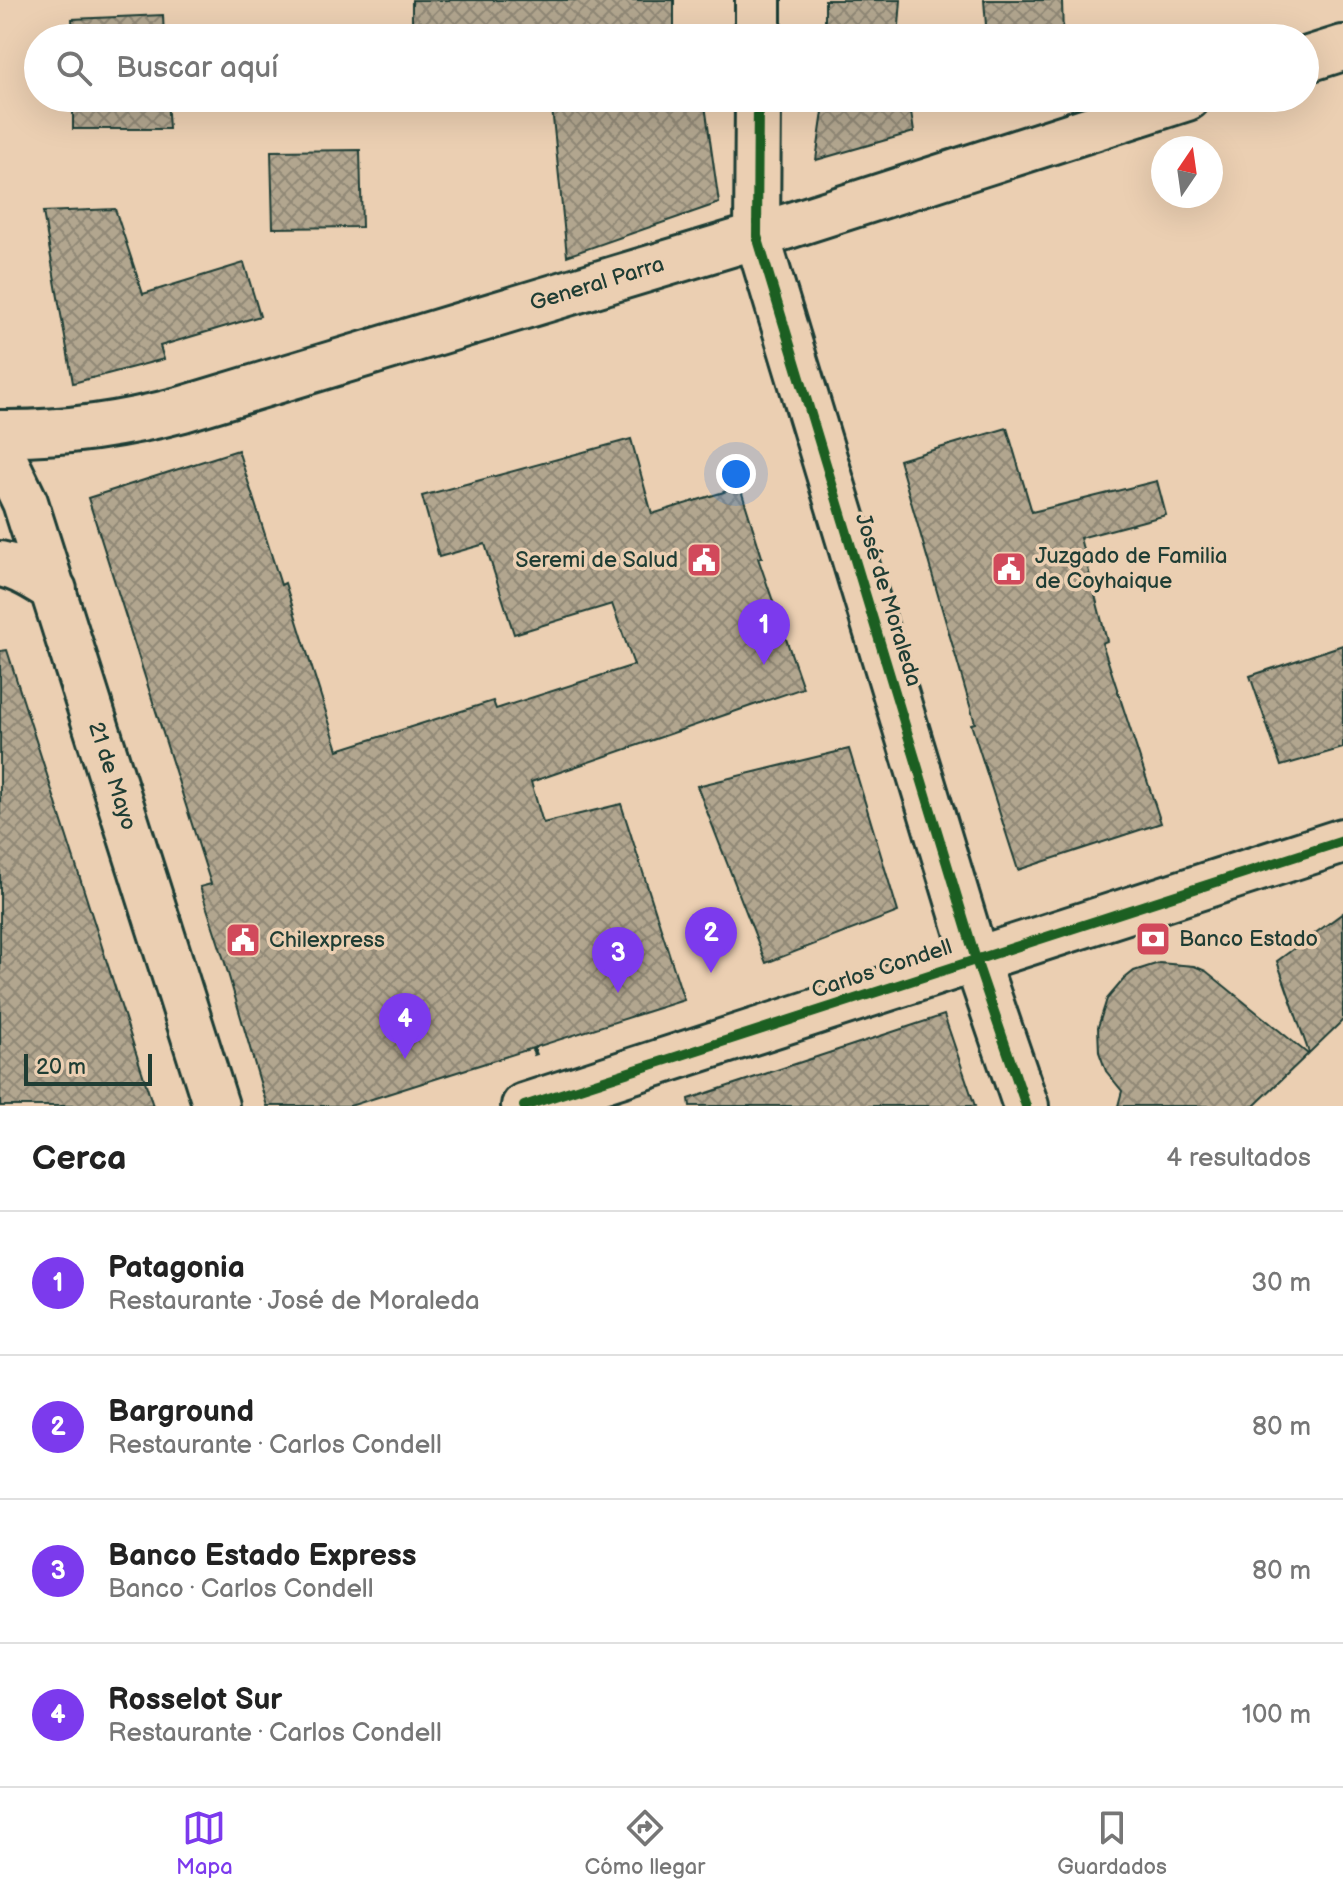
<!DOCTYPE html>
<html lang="es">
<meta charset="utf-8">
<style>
:root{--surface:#fff;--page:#f6f6f6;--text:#222;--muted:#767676;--line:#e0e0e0;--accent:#7c3aed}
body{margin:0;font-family:"Balsamiq Sans",sans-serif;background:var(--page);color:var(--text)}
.compass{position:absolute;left:1151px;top:136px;width:72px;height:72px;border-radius:50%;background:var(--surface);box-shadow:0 8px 32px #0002;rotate:13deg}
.scale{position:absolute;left:24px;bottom:20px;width:128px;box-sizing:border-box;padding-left:8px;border:4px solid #1f3d34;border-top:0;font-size:22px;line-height:28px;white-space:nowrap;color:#1f3d34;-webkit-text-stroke:6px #ebcfb2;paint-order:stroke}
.you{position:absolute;left:736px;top:474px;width:28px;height:28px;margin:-20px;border:6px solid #fff;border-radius:50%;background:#1a73e8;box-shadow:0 0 0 12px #1a73e833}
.badge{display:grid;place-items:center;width:52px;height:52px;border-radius:50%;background:var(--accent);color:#fff;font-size:26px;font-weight:700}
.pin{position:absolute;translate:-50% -66px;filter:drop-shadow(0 2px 4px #0008)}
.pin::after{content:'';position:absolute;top:42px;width:28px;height:24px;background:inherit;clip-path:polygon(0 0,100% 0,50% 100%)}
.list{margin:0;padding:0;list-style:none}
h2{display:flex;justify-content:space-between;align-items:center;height:104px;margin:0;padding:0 32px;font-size:34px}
h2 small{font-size:26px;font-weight:400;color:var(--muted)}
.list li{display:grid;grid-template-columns:52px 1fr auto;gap:24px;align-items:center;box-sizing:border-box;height:144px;padding:0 32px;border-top:2px solid var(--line)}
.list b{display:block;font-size:30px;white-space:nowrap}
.list p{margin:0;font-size:26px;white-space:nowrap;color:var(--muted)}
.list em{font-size:26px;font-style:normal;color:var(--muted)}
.icon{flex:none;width:44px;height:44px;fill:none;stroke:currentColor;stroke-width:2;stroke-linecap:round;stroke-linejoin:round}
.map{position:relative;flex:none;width:1343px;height:1106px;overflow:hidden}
.search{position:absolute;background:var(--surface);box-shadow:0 8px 32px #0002;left:24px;right:24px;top:24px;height:88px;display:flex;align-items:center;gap:20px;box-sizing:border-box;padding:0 28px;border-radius:44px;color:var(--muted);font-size:30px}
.sheet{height:680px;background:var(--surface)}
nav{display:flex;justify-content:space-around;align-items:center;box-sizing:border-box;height:112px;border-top:2px solid var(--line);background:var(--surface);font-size:22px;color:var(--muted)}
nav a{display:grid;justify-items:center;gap:4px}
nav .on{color:var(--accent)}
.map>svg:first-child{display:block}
.building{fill:url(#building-cross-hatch);stroke:#1f3d34;stroke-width:2}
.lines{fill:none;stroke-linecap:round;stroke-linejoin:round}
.street-casing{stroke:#1f3d34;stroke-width:50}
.secondary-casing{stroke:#1f3d34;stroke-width:50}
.primary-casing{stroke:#1f3d34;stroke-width:50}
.path{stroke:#1f3d34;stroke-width:5;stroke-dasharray:8 6;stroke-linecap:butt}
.street{stroke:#ebcfb2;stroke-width:44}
.secondary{stroke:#ebcfb2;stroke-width:44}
.primary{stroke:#ebcfb2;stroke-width:44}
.cycleway-casing{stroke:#ebcfb2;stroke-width:15}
.cycleway{stroke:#1b5e20;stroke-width:10}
.labels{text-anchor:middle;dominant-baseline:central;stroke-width:7;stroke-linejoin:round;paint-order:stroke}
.street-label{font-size:22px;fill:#1f3d34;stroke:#ebcfb2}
.poi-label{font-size:22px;fill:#1f3d34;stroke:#ebcfb2;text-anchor:start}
</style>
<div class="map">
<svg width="1343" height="1106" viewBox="0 0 1343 1106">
<defs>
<pattern id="building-cross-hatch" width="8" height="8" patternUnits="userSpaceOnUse" patternTransform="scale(2)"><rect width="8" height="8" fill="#b2a68f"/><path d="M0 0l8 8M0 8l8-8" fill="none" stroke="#908876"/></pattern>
</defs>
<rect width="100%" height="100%" fill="#ebcfb2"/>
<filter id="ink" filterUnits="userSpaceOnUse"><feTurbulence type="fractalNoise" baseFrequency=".0125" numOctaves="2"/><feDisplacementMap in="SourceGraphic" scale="16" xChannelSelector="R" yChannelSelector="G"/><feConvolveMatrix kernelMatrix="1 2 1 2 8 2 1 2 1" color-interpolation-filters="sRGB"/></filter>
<g filter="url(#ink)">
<path class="building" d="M412 0H674V38H412Z
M825 0H901L898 38H825Z
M984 0H1062L1063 38H987Z
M163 15 164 38H73L72 19Z
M73 98H167L169 129H73Z
M551 98H704L719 203 567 256Z
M825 98H909L914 132 816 160Z
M360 150 362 227 273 228 271 151Z
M115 209 143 294 244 263 260 316 160 346 164 359 73 383 43 212Z
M1007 428 1032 512 1157 481 1166 515 1080 538 1107 641 1102 643 1161 823 1018 870 971 724 975 723 899 460Z
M631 439 652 514 740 487 762 557 758 558 803 688 531 782 543 823 621 804 684 1000 350 1106H267L225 963 200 887 211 884 88 498 238 450 281 585 285 583 338 750 493 701 496 709 634 665 612 604 514 634 485 544 439 557 422 496Z
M1343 645V748L1281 766 1250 676Z
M7 650 87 900 153 1106H0V651Z
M849 749 898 912 766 963 697 786Z
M1343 913V1020L1309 1053 1277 961Z
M1159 963 1194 966 1206 971 1308 1054 1254 1106H1118L1122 1091 1106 1071 1099 1052 1098 1027 1107 999 1124 979 1134 971Z
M944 1015 975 1106H690L689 1099Z"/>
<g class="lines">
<defs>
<path id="street" d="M758 38V0
M758 98 757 236 976 960 1026 1106"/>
<path id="secondary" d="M0 450 25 502 216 1106
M0 564C20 568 37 579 54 590
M524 1106 1343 841"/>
<path id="primary" d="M1305 60 1343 48
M0 433C63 434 123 425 183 409L757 236 1187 98"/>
</defs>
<use href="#street" class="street-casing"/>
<use href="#secondary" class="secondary-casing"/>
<use href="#primary" class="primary-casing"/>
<path class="path" d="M533 1048 537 1059"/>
<use href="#street" class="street"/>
<use href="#secondary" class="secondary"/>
<use href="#primary" class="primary"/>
<defs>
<path id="cycleway" d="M758 98 757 236 976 960 1026 1106
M524 1106 1343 841"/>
</defs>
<use href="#cycleway" class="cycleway-casing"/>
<use href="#cycleway" class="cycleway"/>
</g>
</g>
<defs>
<symbol id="civic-square" viewBox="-11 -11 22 22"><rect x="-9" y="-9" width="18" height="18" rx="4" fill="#d1495b" stroke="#ebcfb2"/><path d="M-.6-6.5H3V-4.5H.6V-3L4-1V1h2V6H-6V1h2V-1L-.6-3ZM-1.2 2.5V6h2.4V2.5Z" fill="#fff"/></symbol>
<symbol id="bank-square" viewBox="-11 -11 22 22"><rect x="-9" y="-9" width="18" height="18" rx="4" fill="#d1495b" stroke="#ebcfb2"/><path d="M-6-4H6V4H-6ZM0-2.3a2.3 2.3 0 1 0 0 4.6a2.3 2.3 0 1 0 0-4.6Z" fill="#fff"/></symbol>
</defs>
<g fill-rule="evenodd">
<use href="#civic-square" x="684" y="540" width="40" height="40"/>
<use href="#civic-square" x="989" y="549" width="40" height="40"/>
<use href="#bank-square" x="1133" y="919" width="40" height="40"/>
<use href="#civic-square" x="223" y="920" width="40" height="40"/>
</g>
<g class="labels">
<g class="street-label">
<text transform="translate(597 284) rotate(-17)">General Parra</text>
<text transform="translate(888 600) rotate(73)">José de Moraleda</text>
<text transform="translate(112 776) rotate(72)">21 de Mayo</text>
<text transform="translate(882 969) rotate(-18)">Carlos Condell</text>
</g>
<g class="poi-label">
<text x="1035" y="556">Juzgado de Familia<tspan x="1035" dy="25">de Coyhaique</tspan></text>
<text x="678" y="560" text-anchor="end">Seremi de Salud</text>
<text x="1179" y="939">Banco Estado</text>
<text x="269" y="940">Chilexpress</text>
</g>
</g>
</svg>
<svg class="compass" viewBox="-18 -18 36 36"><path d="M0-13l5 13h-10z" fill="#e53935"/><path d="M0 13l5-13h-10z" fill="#767676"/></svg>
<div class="scale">20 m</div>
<div class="you"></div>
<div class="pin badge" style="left:764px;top:665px">1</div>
<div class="pin badge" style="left:711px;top:973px">2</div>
<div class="pin badge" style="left:618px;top:993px">3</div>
<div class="pin badge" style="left:405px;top:1059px">4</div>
<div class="search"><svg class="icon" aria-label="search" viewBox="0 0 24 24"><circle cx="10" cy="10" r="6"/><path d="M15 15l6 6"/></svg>Buscar aquí</div>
</div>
<section class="sheet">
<h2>Cerca<small>4 resultados</small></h2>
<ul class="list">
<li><span class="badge">1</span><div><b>Patagonia</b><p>Restaurante · José de Moraleda</p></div><em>30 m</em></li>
<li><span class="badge">2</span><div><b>Barground</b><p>Restaurante · Carlos Condell</p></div><em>80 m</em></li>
<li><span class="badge">3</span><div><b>Banco Estado Express</b><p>Banco · Carlos Condell</p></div><em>80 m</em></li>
<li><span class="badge">4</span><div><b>Rosselot Sur</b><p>Restaurante · Carlos Condell</p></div><em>100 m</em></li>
</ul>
</section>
<nav>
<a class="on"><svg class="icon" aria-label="map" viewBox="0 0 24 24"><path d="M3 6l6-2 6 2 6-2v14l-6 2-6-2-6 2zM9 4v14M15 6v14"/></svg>Mapa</a>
<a><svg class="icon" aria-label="directions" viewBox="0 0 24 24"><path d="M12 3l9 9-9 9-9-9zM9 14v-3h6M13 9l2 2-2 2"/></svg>Cómo llegar</a>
<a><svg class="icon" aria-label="saved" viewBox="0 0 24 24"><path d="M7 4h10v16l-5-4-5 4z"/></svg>Guardados</a>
</nav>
